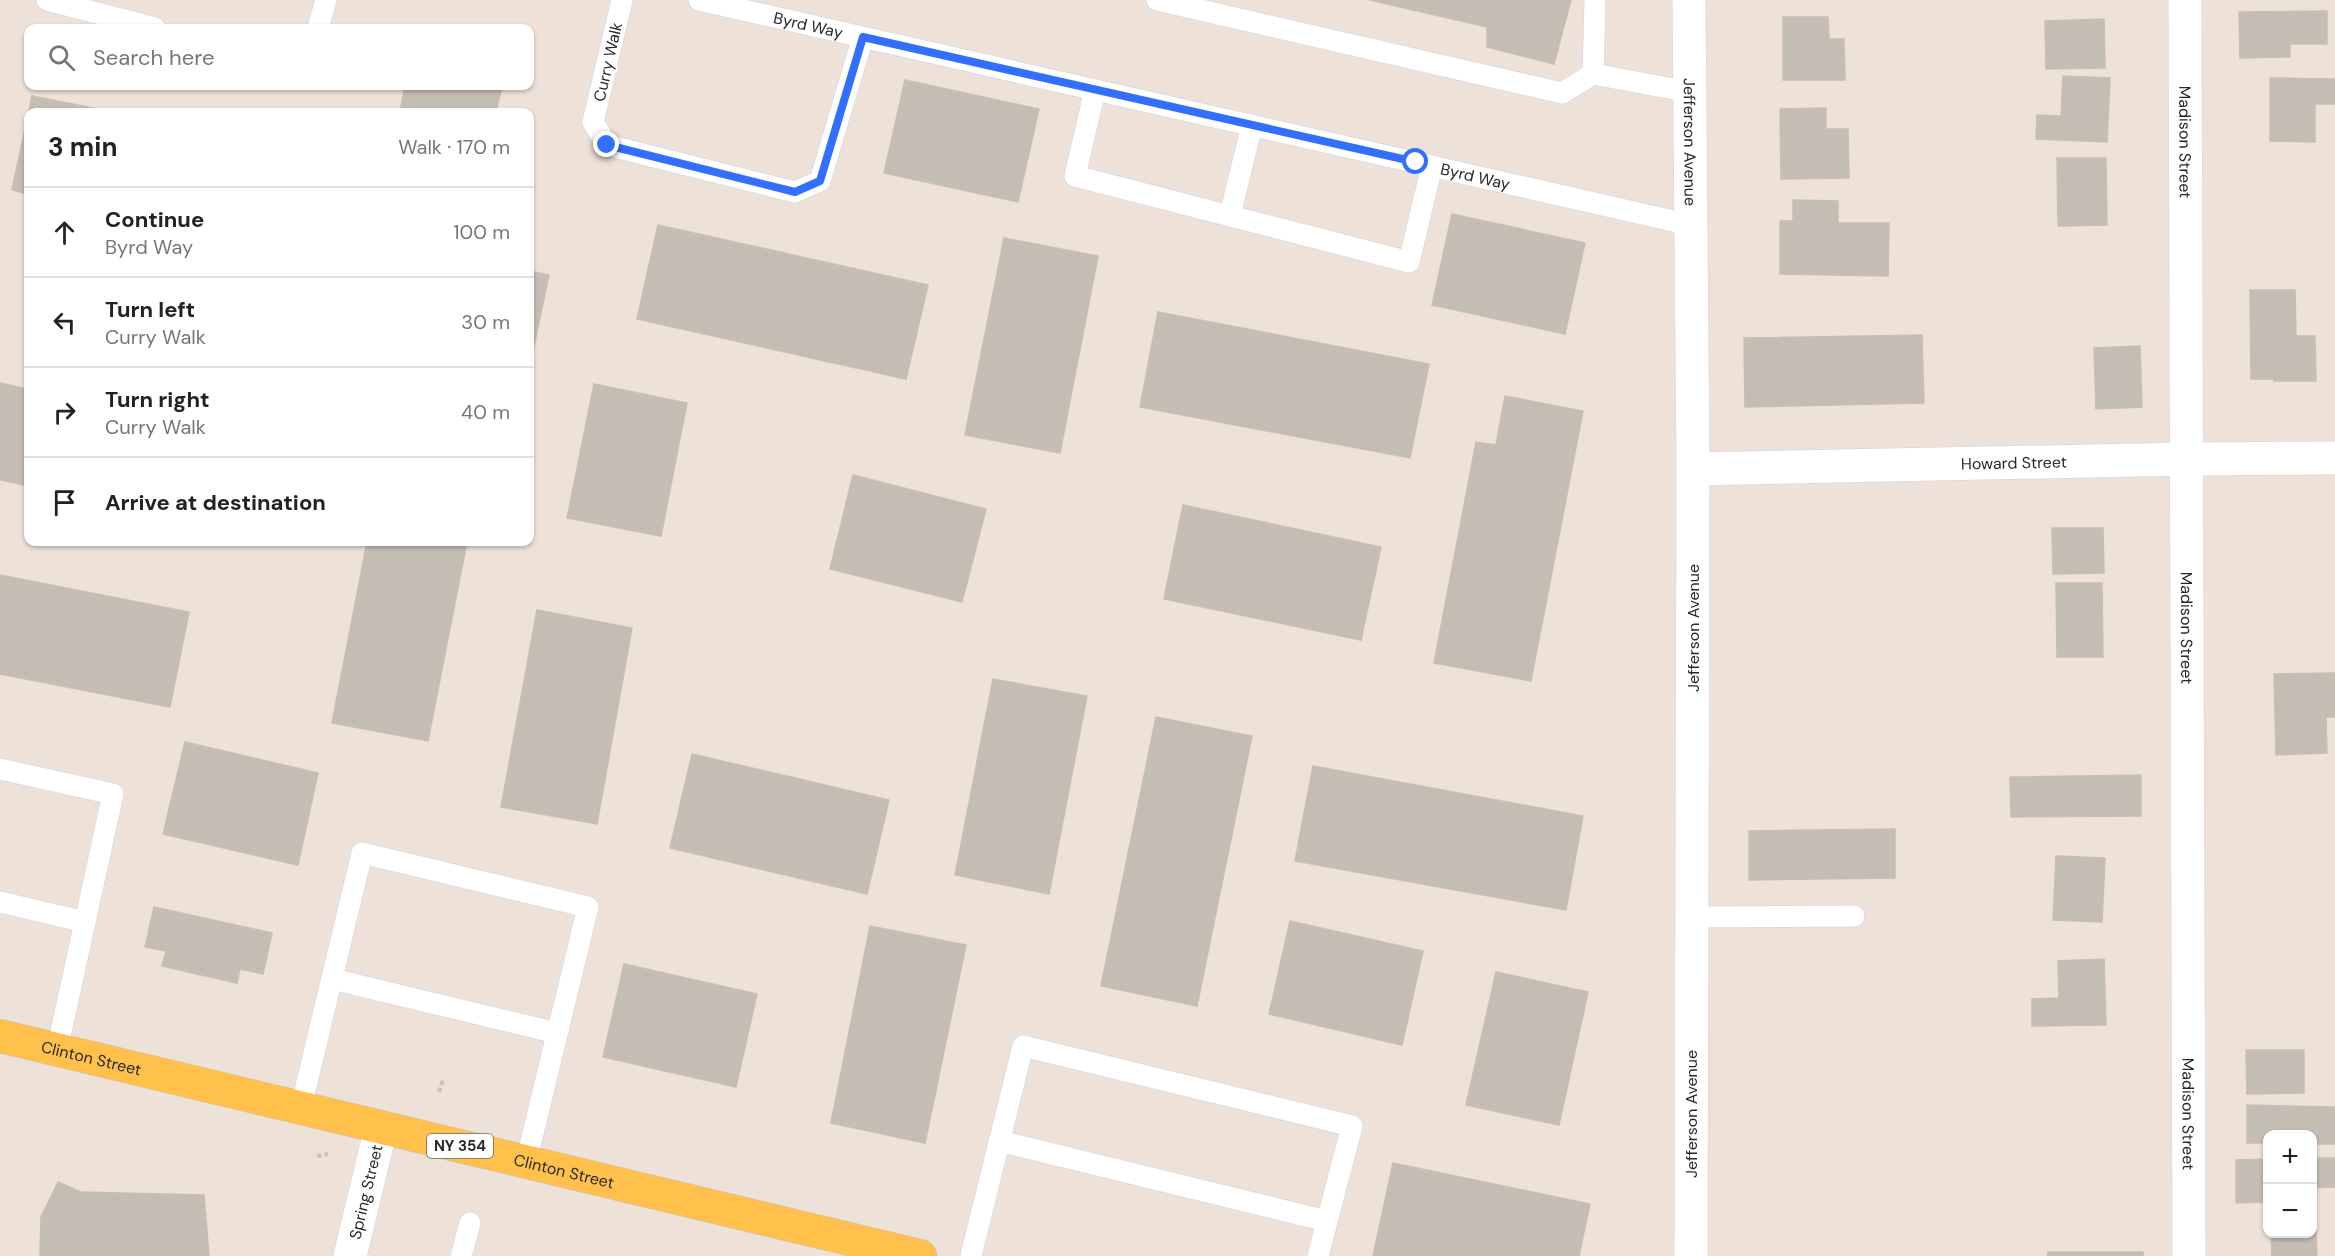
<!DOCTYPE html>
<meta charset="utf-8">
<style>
:root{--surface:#fff;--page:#f2f2f2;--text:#222;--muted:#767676;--line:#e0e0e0}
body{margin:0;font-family:"DM Sans",sans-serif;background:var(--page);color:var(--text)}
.controls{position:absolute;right:18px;bottom:18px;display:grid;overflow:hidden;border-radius:12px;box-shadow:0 2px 4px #0004}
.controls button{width:54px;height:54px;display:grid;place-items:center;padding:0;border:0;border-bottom:2px solid var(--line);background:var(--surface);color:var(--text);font:30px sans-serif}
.stop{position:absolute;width:18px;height:18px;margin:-14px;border:4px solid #336fff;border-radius:50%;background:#fff}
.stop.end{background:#336fff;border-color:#fff;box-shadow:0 2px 6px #0008}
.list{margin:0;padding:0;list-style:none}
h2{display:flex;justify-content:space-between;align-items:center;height:78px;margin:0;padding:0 24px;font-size:26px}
h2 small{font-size:20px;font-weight:400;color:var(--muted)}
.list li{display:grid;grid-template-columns:39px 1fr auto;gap:18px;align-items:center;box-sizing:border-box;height:90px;padding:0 24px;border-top:2px solid var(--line)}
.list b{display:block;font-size:22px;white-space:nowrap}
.list p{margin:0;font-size:20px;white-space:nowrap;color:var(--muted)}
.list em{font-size:20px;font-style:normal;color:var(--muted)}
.icon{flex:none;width:33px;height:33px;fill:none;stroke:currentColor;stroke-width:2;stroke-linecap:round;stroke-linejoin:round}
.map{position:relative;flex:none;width:2335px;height:1256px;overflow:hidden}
.search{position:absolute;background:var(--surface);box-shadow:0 2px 4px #0004;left:24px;top:24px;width:510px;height:66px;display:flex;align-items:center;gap:15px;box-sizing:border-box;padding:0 21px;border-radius:12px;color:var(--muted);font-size:22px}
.panel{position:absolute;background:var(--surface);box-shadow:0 2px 4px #0004;left:24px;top:108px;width:510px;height:438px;border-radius:12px}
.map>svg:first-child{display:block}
.building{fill:#c4bdb4;stroke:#c8beb2;stroke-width:1.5}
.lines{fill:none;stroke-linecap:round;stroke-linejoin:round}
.lane-casing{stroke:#cdd4e4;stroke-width:22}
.street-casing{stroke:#cdd4e4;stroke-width:34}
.secondary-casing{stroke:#cdd4e4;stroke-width:34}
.primary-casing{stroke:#c3c3c3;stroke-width:34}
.path{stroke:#c3c3c3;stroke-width:4;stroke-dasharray:4.5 3;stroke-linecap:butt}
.lane{stroke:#fff;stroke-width:21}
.street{stroke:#fff;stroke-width:33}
.secondary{stroke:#fff;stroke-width:33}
.primary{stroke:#ffc14b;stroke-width:33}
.route{stroke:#336fff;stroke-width:8}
.labels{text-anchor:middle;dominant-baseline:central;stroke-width:4.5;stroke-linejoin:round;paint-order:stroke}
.shield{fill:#fff;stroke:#686868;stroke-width:1.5}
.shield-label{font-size:15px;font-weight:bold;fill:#282828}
.street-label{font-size:16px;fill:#282828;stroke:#fff}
</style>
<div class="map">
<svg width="2335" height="1256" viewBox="0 0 2335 1256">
<rect width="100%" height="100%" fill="#ede1d8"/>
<path class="building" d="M1370 0H1571L1554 64 1487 47V27Z
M2327 11V44H2290V57L2240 58 2239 12Z
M1783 17H1828L1829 39H1844L1845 80H1783Z
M2104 19 2105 68 2046 69 2045 21Z
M2063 76 2110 78 2107 142 2036 139 2037 115 2061 116Z
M2270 78 2335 79V104H2315V142L2270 141Z
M905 80 1039 109 1018 202 884 173Z
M405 86H502L496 112H400Z
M32 96 113 112H28V194L12 190Z
M1826 108V129H1848L1849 178 1781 179 1780 109Z
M2057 158H2106L2107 225 2058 226Z
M1793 200 1838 201V223H1889L1888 276 1780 274V221H1793Z
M1452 214 1585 243 1565 334 1432 305Z
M658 225 928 285 906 379 637 319Z
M1004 238 1098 256 1060 453 965 435Z
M530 271 549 275 530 364Z
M2250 290H2295L2296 336H2315L2316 381H2274V379H2251Z
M1158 312 1429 364 1410 458 1140 407Z
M1922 335 1924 403 1745 407 1744 338Z
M2140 346 2142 407 2096 409 2094 348Z
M0 383 28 389V486L0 480Z
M594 384 687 403 661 536 567 518Z
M1505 396 1583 411 1531 681 1434 663 1476 442 1496 445Z
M853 475 986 509 962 602 830 569Z
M1183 505 1381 547 1361 640 1164 599Z
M2052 528H2103L2104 573 2053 574Z
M367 542H467L428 741 332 723Z
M0 575 189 612 170 707 0 674Z
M2056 583H2102L2103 657H2057Z
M537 610 632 628 597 824 501 807Z
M2335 673V717H2326L2327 753 2276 755 2274 674Z
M993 679 1087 696 1049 894 955 875Z
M1156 717 1252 736 1197 1006 1101 986Z
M185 742 318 773 298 865 163 834Z
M692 754 889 800 867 894 670 848Z
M1313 766 1583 816 1566 910 1295 861Z
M2141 775V816L2011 817 2010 777Z
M1895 829V878L1749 880V831Z
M2056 856 2105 858 2102 922 2053 920Z
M154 907 272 933 263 974 240 969 237 983 162 966 166 951 145 947Z
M1290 921 1423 951 1402 1045 1269 1014Z
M870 926 966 945 925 1143 831 1123Z
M2104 959 2106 1025 2032 1026V999L2059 998 2058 961Z
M624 964 757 994 736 1087 603 1057Z
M1496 972 1588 992 1559 1125 1466 1105Z
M2246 1050H2304V1093L2247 1094Z
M2247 1105 2335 1107V1144H2312V1134H2268V1143H2247Z
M2312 1158H2335V1187L2312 1188Z
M2268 1159V1202L2236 1203V1160Z
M1393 1163 1590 1204 1579 1256H1373Z
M58 1182 81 1192 204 1195 209 1256H40L41 1217Z
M2312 1213H2315L2317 1256H2272L2271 1234H2312Z
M2048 1252H2143V1256H2048Z"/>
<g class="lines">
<defs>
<g id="lane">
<path d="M47 0 155 28"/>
<path d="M622 0 593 122 607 145 795 192 820 181 863 37"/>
<path id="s1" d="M699 0 1691 225"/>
<path d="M1157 0 1562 93 1593 74"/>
<path d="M1595 0 1593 74 1690 92"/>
<path d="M318 28 326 0"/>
<path d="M1095 90 1075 176 1409 262 1432 166"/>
<path d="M1230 215 1252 125"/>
<path d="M0 769 113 794 57 1050"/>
<path d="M0 902 85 922"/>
<path d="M1692 917 1854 916"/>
<path d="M332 979 557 1033"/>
<path d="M301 1107 362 853 588 907 526 1162"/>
<path d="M999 1141 1327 1221"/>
<path d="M461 1256 470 1223"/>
<path d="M971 1256 1023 1046 1352 1126 1318 1256"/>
</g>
<g id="street">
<path id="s2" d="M2185 0 2189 1256"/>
<path id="s3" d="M1693 469 2187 459 2335 458"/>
<path id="s4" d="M350 1256 381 1128"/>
</g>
<g id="secondary">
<path id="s5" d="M1689 0 1693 469 1691 1256"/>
</g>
<g id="primary">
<path id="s6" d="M0 1036 920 1256"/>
</g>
</defs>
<use href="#lane" class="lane-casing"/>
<use href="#street" class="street-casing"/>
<use href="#secondary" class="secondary-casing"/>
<use href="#primary" class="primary-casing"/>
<path class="path" d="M439 1092 443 1080
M317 1156 328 1154"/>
<use href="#lane" class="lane"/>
<use href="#street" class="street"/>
<use href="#secondary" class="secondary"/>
<use href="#primary" class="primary"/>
</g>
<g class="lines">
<path class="route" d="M607 145 795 192 820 181 863 37 1416 162"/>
</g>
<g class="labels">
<rect class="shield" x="427" y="1134" width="66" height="24" rx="4.5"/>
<g class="shield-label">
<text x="460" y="1146">NY 354</text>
</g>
<g class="street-label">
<text stroke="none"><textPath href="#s1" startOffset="112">Byrd Way</textPath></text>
<text transform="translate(608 62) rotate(-77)">Curry Walk</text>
<text stroke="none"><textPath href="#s5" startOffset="142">Jefferson Avenue</textPath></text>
<text stroke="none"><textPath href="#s2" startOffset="142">Madison Street</textPath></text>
<text stroke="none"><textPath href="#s1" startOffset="796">Byrd Way</textPath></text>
<text stroke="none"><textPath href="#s3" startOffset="321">Howard Street</textPath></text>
<text transform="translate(1693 628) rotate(-90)">Jefferson Avenue</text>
<text stroke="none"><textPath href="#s2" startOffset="628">Madison Street</textPath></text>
<text stroke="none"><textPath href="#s6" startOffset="94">Clinton Street</textPath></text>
<text transform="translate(1691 1114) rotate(-90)">Jefferson Avenue</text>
<text stroke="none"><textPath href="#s2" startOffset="1114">Madison Street</textPath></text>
<text stroke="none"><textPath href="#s6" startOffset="580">Clinton Street</textPath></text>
<text stroke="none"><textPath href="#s4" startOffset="66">Spring Street</textPath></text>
</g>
</g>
</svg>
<div class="controls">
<button>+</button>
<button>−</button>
</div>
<div class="stop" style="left:1416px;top:162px"></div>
<div class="stop end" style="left:607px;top:145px"></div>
<div class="search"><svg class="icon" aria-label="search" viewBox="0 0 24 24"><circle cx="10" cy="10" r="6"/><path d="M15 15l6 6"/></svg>Search here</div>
<section class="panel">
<h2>3 min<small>Walk · 170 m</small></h2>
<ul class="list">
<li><svg class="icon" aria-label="ahead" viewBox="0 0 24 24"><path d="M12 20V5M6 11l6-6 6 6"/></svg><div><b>Continue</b><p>Byrd Way</p></div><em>100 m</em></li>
<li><svg class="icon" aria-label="left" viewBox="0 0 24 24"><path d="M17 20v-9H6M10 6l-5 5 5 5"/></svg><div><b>Turn left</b><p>Curry Walk</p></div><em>30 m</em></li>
<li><svg class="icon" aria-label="right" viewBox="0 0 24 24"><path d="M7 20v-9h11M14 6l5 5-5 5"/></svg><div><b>Turn right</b><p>Curry Walk</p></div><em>40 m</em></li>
<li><svg class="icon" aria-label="arrive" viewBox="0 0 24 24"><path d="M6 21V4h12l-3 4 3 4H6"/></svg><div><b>Arrive at destination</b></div></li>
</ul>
</section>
</div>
